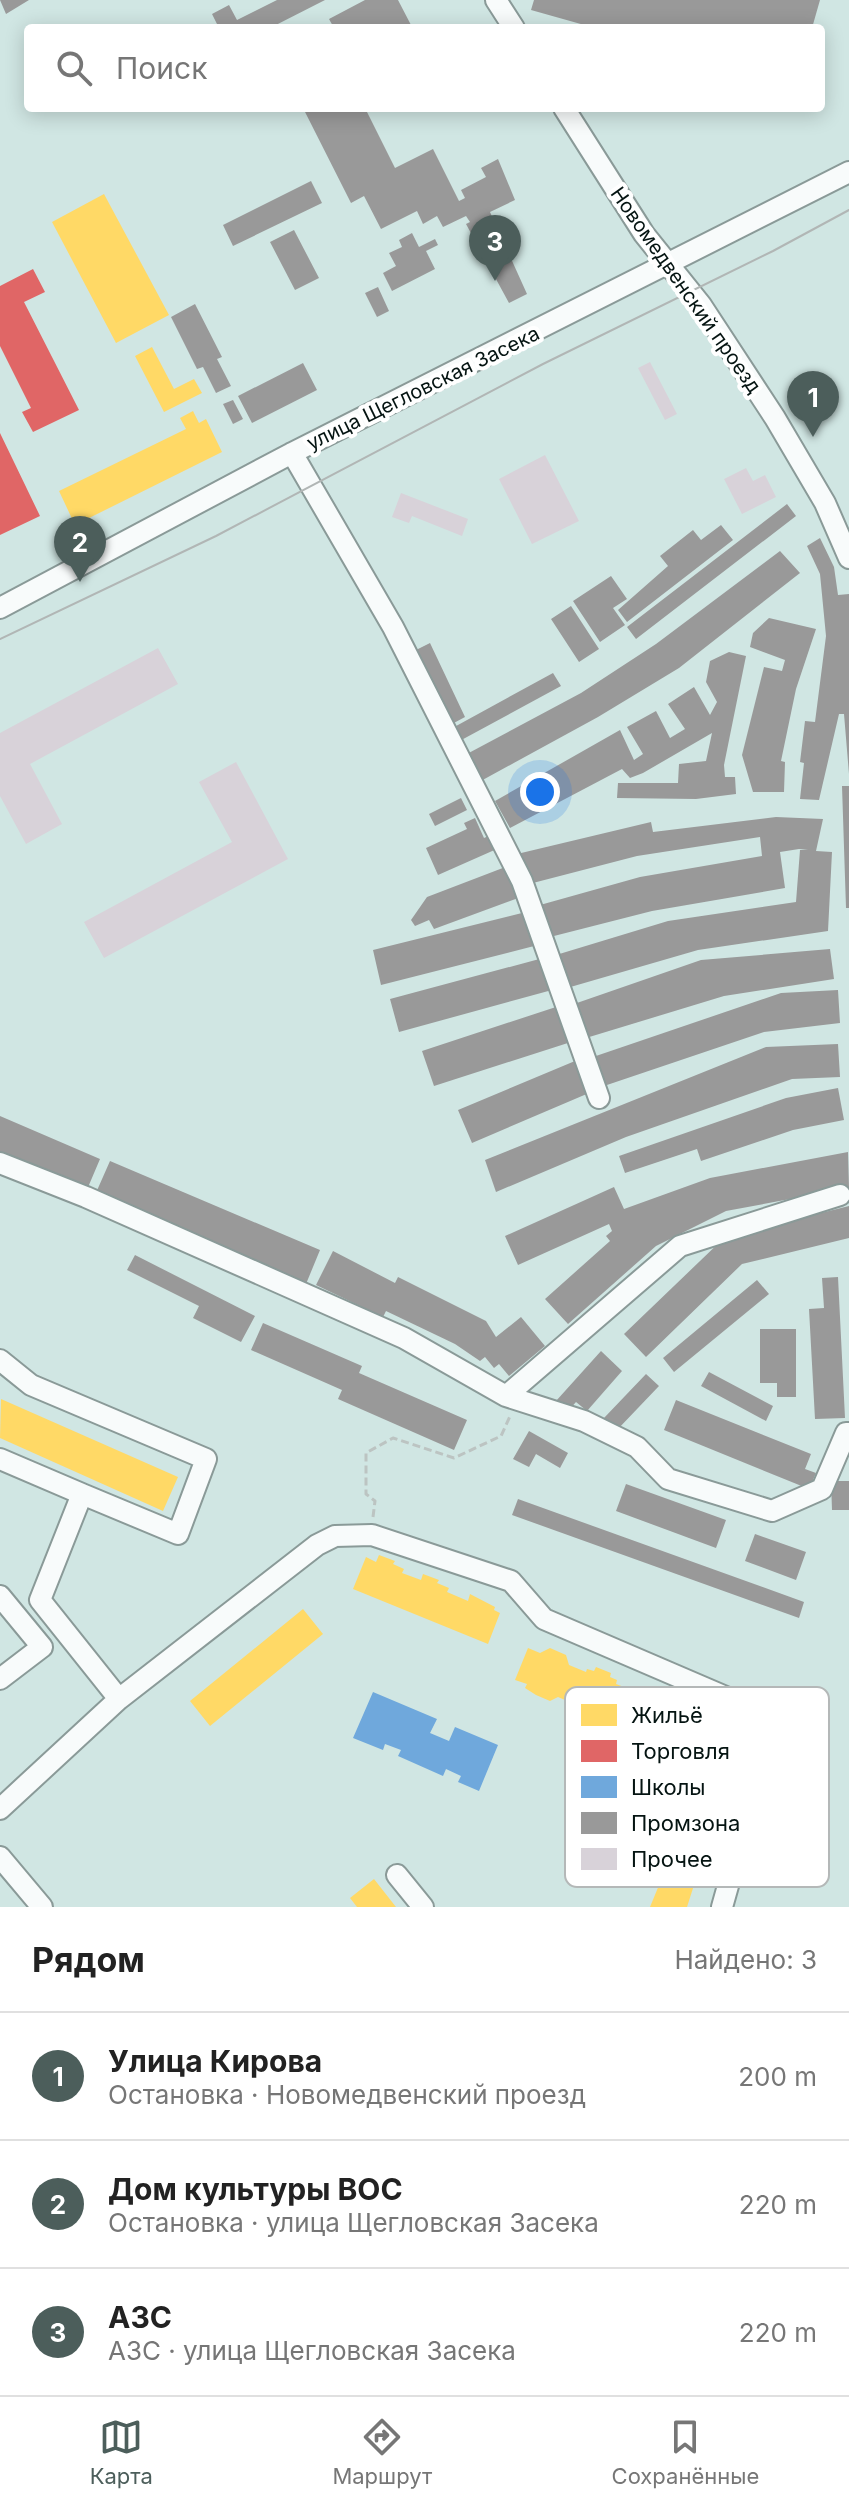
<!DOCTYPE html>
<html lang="ru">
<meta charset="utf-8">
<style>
:root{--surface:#fff;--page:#f2f2f2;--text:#222;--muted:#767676;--line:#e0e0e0;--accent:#4c5e5b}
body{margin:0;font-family:Inter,sans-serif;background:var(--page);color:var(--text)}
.you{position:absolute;left:540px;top:792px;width:28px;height:28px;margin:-20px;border:6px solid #fff;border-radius:50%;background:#1a73e8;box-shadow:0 0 0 12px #1a73e833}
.badge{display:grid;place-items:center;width:52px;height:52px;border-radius:50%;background:var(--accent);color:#fff;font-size:26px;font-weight:700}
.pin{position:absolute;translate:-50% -66px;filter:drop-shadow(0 2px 4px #0008)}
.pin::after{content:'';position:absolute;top:42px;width:28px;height:24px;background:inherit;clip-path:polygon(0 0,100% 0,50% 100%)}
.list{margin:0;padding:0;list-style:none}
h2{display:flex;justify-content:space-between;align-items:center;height:104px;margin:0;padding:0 32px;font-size:34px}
h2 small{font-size:26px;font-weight:400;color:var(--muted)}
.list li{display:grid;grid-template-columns:52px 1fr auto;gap:24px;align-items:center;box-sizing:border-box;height:128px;padding:0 32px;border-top:2px solid var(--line)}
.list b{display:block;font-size:30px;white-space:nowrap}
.list p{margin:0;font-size:26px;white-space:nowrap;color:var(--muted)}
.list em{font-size:26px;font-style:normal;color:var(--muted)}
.icon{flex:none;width:44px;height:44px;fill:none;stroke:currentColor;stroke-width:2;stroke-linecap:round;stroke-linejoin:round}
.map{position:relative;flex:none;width:849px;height:1907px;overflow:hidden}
.search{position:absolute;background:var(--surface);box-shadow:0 4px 20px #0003;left:24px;right:24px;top:24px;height:88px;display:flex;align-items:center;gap:20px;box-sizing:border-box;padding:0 28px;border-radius:8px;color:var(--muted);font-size:30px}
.sheet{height:488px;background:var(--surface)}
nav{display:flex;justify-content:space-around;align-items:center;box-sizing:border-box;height:112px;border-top:2px solid var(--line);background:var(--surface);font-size:22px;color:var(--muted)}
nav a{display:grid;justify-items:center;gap:4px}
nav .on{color:var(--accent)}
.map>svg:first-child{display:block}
.homes{fill:#ffd966}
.shops{fill:#e06666}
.schools{fill:#6fa8dc}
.industry{fill:#999}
.building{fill:#d8d2d9}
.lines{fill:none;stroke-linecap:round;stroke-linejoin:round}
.minor-casing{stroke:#8a9a98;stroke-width:24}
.path{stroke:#bcc4c2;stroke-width:3;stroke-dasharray:8 4;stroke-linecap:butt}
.minor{stroke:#f8fbfb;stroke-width:20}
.tram{stroke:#b1b6b5;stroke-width:2}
.labels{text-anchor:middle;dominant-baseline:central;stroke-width:8;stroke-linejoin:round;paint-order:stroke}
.street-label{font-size:20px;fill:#051412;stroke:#fff}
.key{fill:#fff;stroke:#b4b8b8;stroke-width:2}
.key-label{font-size:22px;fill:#051412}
</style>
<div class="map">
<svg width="849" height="1907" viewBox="0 0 849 1907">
<rect width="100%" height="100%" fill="#d0e6e3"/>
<path class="homes" d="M104 194 169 315 116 343 52 222Z
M152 347 174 389 194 379 202 393 164 412 135 356Z
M193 411 199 423 206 419 222 452 75 525 59 491 186 429 180 418Z
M1 1399 178 1477 163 1511 0 1438Z
M379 1555 395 1561 393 1564 404 1569 402 1573 421 1580 423 1574 439 1580 437 1583 449 1588 447 1592 468 1601 470 1594 495 1607 494 1610 500 1613 488 1644 353 1589 366 1557 376 1562Z
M303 1609 323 1634 210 1726 190 1701Z
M528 1648 540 1653 550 1648 566 1655 569 1665 586 1672 587 1669 594 1671 596 1667 611 1673 610 1677 617 1680 616 1684 632 1690 633 1687 641 1690 642 1686 656 1692 661 1701 678 1708 679 1705 687 1708 688 1705 703 1711 704 1719 715 1724 701 1757H688L667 1749 665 1740 647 1733 638 1737 623 1730 619 1721 601 1714 600 1718 593 1715 591 1718 578 1712 579 1709 571 1706 572 1703 558 1697 550 1701 536 1695 525 1688 527 1684 515 1680Z
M710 1761 738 1773 736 1778 741 1780 727 1813 722 1811 717 1823 722 1825 706 1862 702 1860 687 1907H650Z
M374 1879 396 1907H357L350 1898Z"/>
<path class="shops" d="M33 269 45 292 24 302 79 410 33 432 22 412 31 408 0 346V286Z
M0 433 40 516 0 535Z"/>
<path class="schools" d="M373 1692 437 1719 430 1733 449 1741 455 1727 498 1745 479 1791 458 1782 461 1776 446 1769 443 1776 398 1756 401 1750 385 1744 383 1750 353 1738Z"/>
<path class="industry" d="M0 0H29L6 14Z
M277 0H325L270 28H219L212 14 229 5 237 20Z
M365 0H398L411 25 405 28H334L329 19Z
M534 0H820L812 28H595L531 10Z
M303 108H365L395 168 433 149 459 201 465 198 461 190 486 177 481 168 498 159 515 200 490 212 527 294 509 303 466 224 470 222 466 216 443 227 437 216 423 224 417 211 381 229 364 196 351 203Z
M311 181 322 203 233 246 223 225Z
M294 230 319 278 295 290 270 242Z
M412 233 419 247 435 239 438 245 426 251 435 269 392 291 383 273 396 266 389 253 402 247 399 240Z
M378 287 389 311 377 317 365 293Z
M195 304 222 357 217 359 231 386 216 393 203 367 197 369 171 317Z
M303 363 317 390 252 423 238 396Z
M233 400 243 419 233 424 223 404Z
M787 504 796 516 636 639 627 627Z
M721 525 733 540 627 622 618 610 668 566 660 556 693 530 701 540Z
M820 538 834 567 838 595 849 594V774L844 714H839L819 800 800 799 804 763 800 762 805 721 815 722 826 636 820 574 807 546Z
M780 551 800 573 679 668 598 717 479 782 465 755 581 693 656 644Z
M611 576 627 599 613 608 625 625 600 642 573 601Z
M571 606 599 649 579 662 551 619Z
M769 618 816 629 796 689 781 761 785 762 784 792H753L742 755 764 667 782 671 785 660 750 647 753 633Z
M430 643 465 717 452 724 416 650Z
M729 652 746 656 724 765 725 777H735L736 794 696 799 617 798 618 783H678L679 764 706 761 712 733 643 773 630 778 622 769 510 828 495 801 620 730 634 760 643 754 627 727 656 711 670 738 685 729 668 704 694 687 710 715 717 702 706 682 710 661Z
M553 673 561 686 454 744 447 731Z
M842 786H849V908H846Z
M461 798 467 810 435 826 429 814Z
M776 817 823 819 816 851 832 852 828 931 698 950 567 988 556 955 668 921 796 902 800 850H808L799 849 780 852 785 888 652 911 550 937 540 905 640 877 762 856 760 837 637 856 529 884 517 854 651 822 653 832Z
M475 818 484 838 493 834 499 848 438 875 426 848 467 829 464 823Z
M508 866 521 897 434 929 429 920 415 926 411 920 427 897Z
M530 911 538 945 381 985 373 950Z
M830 949 834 979 724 996 586 1038 574 1004 701 960Z
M543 958 552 990 399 1032 390 999Z
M838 990 840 1023 764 1032 604 1086 593 1057 781 993Z
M559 1006 571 1042 434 1086 422 1051Z
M838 1044 840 1077 792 1079 626 1137 496 1192 485 1160 766 1047Z
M575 1061 589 1093 472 1143 458 1110Z
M838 1088 844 1120 793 1130 701 1161 697 1149 625 1173 619 1156 786 1098Z
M0 1116 100 1159 86 1192 0 1155Z
M848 1152 849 1188 726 1211 656 1246 568 1324 545 1299 610 1241 606 1236 612 1231 609 1224 518 1265 505 1236 614 1187 624 1209 710 1178Z
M110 1161 320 1250 306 1284 95 1195Z
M849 1206V1238L742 1264 646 1357 624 1334 725 1237Z
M333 1251 395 1283 398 1277 486 1321 496 1337 521 1317 545 1346 509 1376 499 1364 494 1368 485 1357 480 1361 455 1344 386 1311 383 1317 316 1285Z
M135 1255 255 1316 241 1342 193 1318 199 1306 127 1270Z
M838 1277 845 1418 815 1419 809 1309 824 1308 822 1278Z
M757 1280 769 1294 674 1372 663 1358Z
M263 1323 362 1366 359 1373 467 1420 454 1450 338 1399 342 1390 251 1350Z
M760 1329H796V1397H777V1383H760Z
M601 1351 622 1371 587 1411 576 1402 568 1411 556 1401Z
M709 1372 773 1406 766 1421 701 1386Z
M646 1374 659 1386 617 1430 604 1418Z
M676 1400 811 1454 805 1469 816 1473 809 1489 664 1430Z
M529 1431 568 1453 560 1468 536 1454 529 1467 513 1459Z
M831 1481H849V1510H832Z
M626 1484 726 1520 716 1548 616 1511Z
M518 1499 804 1602 799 1618 512 1515Z
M755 1534 806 1552 796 1580 745 1561Z"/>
<path class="building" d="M650 362 677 414 665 420 638 368Z
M545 455 579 521 532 544 499 479Z
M746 468 753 481 765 475 776 497 742 514 724 479Z
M401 493 468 519 462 536 412 516 409 523 392 517Z
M158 648 178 684 30 764 62 824 26 844 0 796V733Z
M236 762 288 859 104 958 84 922 232 842 199 782Z"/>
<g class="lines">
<defs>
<path id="minor" d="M496 0 514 28
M564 108 644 234 701 305 775 418 825 503 849 558
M292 453 393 627 522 881 599 1098
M0 608 292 453 849 172
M0 1163 86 1197 404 1338 506 1396 584 1421 637 1447 668 1479 772 1511 822 1489 846 1433H849
M0 1360 31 1385 206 1459 178 1534 82 1494
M506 1396 680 1246 840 1195
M0 1459 82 1494 40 1600 119 1699
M0 1596 42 1647 0 1679
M0 1809 119 1699 317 1545 335 1536 372 1535 511 1581 544 1619 728 1698 735 1717V1741L753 1767 757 1783 722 1907
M0 1857 42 1907
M397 1875 423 1907"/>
</defs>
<use href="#minor" class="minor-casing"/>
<path class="path" d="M373 1517 375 1501 366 1494V1453L393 1438 454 1458 501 1436 511 1414"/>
<use href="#minor" class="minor"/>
<path class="tram" d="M0 639 216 536 543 364 773 251 849 210"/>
</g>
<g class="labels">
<g class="street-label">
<text transform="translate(686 290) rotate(55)">Новомедвенский проезд</text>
<text transform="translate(423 388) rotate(-26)">улица Щегловская Засека</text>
</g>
</g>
<rect x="565" y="1687" width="264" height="200" rx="12" class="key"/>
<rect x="581" y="1704" width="36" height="22" fill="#ffd966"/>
<rect x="581" y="1740" width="36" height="22" fill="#e06666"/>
<rect x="581" y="1776" width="36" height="22" fill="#6fa8dc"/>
<rect x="581" y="1812" width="36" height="22" fill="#999"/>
<rect x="581" y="1848" width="36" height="22" fill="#d8d2d9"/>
<g class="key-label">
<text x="631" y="1723">Жильё</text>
<text x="631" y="1759">Торговля</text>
<text x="631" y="1795">Школы</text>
<text x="631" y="1831">Промзона</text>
<text x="631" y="1867">Прочее</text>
</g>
</svg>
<div class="you"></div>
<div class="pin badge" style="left:813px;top:437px">1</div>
<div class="pin badge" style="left:80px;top:582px">2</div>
<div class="pin badge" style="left:495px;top:281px">3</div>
<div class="search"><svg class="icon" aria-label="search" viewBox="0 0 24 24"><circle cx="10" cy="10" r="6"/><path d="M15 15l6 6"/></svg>Поиск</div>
</div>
<section class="sheet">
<h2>Рядом<small>Найдено: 3</small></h2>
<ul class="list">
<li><span class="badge">1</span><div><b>Улица Кирова</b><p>Остановка · Новомедвенский проезд</p></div><em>200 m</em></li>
<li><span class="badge">2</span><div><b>Дом культуры ВОС</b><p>Остановка · улица Щегловская Засека</p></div><em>220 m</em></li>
<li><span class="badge">3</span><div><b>АЗС</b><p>АЗС · улица Щегловская Засека</p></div><em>220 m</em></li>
</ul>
</section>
<nav>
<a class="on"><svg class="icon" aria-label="map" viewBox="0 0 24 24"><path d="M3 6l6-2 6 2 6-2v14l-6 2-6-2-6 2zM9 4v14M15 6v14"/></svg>Карта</a>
<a><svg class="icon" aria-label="directions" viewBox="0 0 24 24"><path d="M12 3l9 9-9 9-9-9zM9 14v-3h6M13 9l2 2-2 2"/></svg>Маршрут</a>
<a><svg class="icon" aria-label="saved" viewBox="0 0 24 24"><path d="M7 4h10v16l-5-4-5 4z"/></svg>Сохранённые</a>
</nav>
